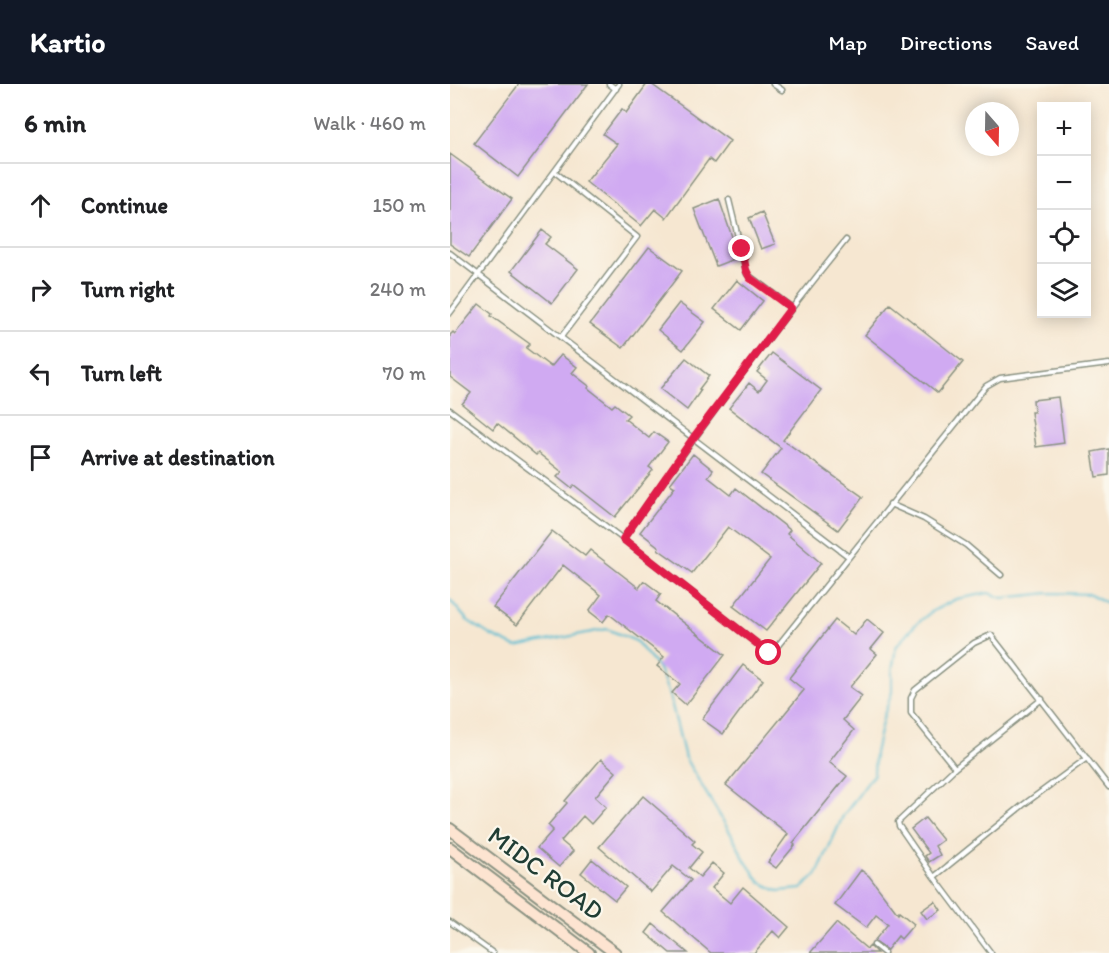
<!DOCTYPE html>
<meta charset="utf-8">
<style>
:root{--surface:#fff;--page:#f6f6f6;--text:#202124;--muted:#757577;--line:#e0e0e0;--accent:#111827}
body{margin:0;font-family:Itim,sans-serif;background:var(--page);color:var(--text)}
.controls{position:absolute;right:18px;top:18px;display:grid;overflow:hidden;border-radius:0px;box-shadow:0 3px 15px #0003}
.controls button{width:54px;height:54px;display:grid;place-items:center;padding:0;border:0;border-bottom:2px solid var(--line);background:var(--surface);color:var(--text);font:30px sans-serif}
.compass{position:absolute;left:515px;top:18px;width:54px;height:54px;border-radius:50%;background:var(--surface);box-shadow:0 3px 15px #0003;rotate:160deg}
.stop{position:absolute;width:18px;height:18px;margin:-14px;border:4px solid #e11d48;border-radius:50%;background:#fff}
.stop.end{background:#e11d48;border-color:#fff;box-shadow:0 2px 6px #0008}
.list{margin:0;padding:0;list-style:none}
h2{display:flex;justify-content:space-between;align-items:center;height:78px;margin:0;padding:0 24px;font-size:26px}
h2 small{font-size:20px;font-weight:400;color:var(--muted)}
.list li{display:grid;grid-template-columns:39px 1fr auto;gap:18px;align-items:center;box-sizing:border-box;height:84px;padding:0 24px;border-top:2px solid var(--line)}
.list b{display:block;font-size:22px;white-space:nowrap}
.list em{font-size:20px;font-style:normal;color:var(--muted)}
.icon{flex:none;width:33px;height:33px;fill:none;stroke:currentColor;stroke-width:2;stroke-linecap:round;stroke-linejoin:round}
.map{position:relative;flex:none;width:659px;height:869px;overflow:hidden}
header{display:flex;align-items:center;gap:36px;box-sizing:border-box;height:84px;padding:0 30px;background:var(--accent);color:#fff}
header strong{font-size:28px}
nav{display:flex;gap:33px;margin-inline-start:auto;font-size:21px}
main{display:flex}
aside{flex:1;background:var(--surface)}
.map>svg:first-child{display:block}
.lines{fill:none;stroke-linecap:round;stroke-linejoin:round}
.stream{stroke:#54bbd1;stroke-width:2}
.building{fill:#d0aaf2}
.service-casing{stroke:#8a9282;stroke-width:7}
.secondary-casing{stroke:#8a9282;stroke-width:14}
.service{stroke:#fff;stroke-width:4}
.secondary{stroke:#fde4d1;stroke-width:10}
.route{stroke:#e11d48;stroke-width:8}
.labels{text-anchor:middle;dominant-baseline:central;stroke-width:4.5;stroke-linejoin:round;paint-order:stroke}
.street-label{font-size:26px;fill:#1f3d34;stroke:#fbf7ec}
</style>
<header>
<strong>Kartio</strong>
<nav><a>Map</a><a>Directions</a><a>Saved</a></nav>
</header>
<main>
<aside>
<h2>6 min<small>Walk · 460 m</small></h2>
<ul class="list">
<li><svg class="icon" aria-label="ahead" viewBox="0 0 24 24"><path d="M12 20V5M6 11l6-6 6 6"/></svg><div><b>Continue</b></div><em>150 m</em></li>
<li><svg class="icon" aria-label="right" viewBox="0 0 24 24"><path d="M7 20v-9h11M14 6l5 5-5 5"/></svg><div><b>Turn right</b></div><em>240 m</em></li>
<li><svg class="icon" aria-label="left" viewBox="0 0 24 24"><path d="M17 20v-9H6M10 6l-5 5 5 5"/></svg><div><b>Turn left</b></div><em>70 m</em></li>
<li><svg class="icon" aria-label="arrive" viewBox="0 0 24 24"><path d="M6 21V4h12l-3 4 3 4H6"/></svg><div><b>Arrive at destination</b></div></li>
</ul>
</aside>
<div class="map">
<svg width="659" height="869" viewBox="0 0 659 869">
<rect width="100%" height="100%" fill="#fbf7ec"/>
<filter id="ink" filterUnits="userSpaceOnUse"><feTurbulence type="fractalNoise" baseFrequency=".0167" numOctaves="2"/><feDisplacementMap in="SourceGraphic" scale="12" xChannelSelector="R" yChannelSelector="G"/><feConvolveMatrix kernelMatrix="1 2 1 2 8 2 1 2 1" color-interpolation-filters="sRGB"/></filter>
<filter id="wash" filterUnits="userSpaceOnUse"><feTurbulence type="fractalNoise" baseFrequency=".008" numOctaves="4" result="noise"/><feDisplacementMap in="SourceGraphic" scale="24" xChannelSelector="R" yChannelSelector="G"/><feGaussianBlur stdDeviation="1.35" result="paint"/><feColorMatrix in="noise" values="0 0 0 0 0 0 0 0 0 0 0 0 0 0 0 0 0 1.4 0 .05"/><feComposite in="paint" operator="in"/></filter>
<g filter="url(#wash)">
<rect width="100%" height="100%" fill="#f6e7d1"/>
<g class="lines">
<path class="stream" d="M0 516 17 536 40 551 66 563 157 545 186 557 209 585 220 613 235 674 281 750 296 778 310 798 328 807 351 805 367 790 393 732 424 690 425 669 433 634 442 608V587L446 563 464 542 481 528 506 515 539 509 553 514 599 509 640 510 659 520"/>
</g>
<g id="blocks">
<path class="building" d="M69 0H138L68 93 24 59Z
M197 0H201L280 57 264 79 259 75 216 134 205 125 191 142 136 98 167 60 153 50 172 25 176 29Z
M0 70 62 115 19 173 0 160Z
M269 115 289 173 266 182 244 125Z
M312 128 325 160 311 165 299 134Z
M92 146 101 153 95 160 128 185 102 219 61 187Z
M199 163 232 187 173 264 140 240Z
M287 196 313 217 291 246 264 225Z
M229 219 255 238 233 266 208 246Z
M29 220 42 230 41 232 80 260 76 264 101 283 111 271 127 283 122 289 139 302 138 304 162 323 165 320 179 331 175 335 199 354 204 348 218 358 199 383 203 386 165 433 124 401 121 404 107 393 112 388 88 369 86 371 47 339 43 345 12 320 21 309 0 293V251L3 248 5 250Z
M440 220 513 278 488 309 415 251Z
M322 269 371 306 333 356 413 413 388 446 311 390 331 364 279 324 299 299 309 307 317 296 307 288Z
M236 274 259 292 249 305 251 306 237 326 210 305Z
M608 313 614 359 586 363 581 328H584L583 316Z
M659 365V391L646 393 642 368Z
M243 370 263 386 258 393 281 411 286 404 340 446 337 450 371 479 316 547 283 522 320 475 278 443 242 489 208 465 209 463 190 448 225 403 220 400Z
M102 447 135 472 140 466 189 504 194 497 211 510 206 517 275 571 236 621 222 609 230 600 207 582 214 573 159 530 153 538 139 527 151 511 113 481 67 541 43 523Z
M417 535 434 549 421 565 427 570 400 603 412 612 393 636 404 646 379 678 397 692 343 759 345 761 326 784 318 778 338 750 276 701 354 606 339 594 385 536 404 551Z
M293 581 313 596 273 650 252 635Z
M151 675 166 688 145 713 156 723 141 740 133 732 111 757 123 767 109 783 87 764 103 746 98 741 117 719 115 717Z
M193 712 245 757 242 760 252 768 239 784 250 793 262 779 274 789 262 804 280 819 293 803 339 843 330 854 323 847 304 869H261L213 828 241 796 223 782 201 808 149 763Z
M475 734 493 756 485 762 490 771 479 778 475 772 479 769 461 745Z
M142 775 176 803 165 816 131 789Z
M411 786 419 792 448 830 449 828 464 840 451 855 448 852 437 866 424 857 438 840 426 831 416 844 385 821Z
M485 817 491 826 477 835 471 827Z
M386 839 417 865 420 862 427 869H360Z
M203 840 238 869H220L196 849Z"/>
</g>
</g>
<g filter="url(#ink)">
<use href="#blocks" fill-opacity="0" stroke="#8a9282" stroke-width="1.5"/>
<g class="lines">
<defs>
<path id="service" d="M159 0 166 5
M323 0 332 6
M105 88 187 153 111 253
M279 116 297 190 341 223
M0 169 399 473
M0 229 169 0
M0 326 173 455 319 569H322L536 302 550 294 659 280
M440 420 474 435 516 461 551 491
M173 455C244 353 317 253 396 156
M505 684 461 629V614L465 606 524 559 541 551 659 703
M484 793 573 721 637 674
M0 838 43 869
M424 861 434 869
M541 869 484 793 449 742 448 738 505 684 592 615"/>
<path id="secondary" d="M0 745 165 869
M0 764 139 869"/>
</defs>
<use href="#service" class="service-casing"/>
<use href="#secondary" class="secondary-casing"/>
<use href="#service" class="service"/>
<use href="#secondary" class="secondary"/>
</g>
</g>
<g class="lines" filter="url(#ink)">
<path class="route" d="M292 165 296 186 300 194 341 224 244 353 173 455 319 569"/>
</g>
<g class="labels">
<g class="street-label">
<text transform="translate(96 789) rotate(37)">MIDC ROAD</text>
</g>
</g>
</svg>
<div class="controls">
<button>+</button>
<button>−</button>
<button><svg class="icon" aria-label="locate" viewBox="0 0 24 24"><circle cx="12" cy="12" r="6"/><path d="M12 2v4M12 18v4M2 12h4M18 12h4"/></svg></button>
<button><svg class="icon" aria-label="layers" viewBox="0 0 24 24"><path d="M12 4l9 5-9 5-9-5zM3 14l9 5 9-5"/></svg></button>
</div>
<svg class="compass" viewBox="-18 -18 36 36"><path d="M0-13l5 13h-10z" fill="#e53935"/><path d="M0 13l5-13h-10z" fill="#757577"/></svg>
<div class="stop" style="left:319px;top:569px"></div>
<div class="stop end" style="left:292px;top:165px"></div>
</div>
</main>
